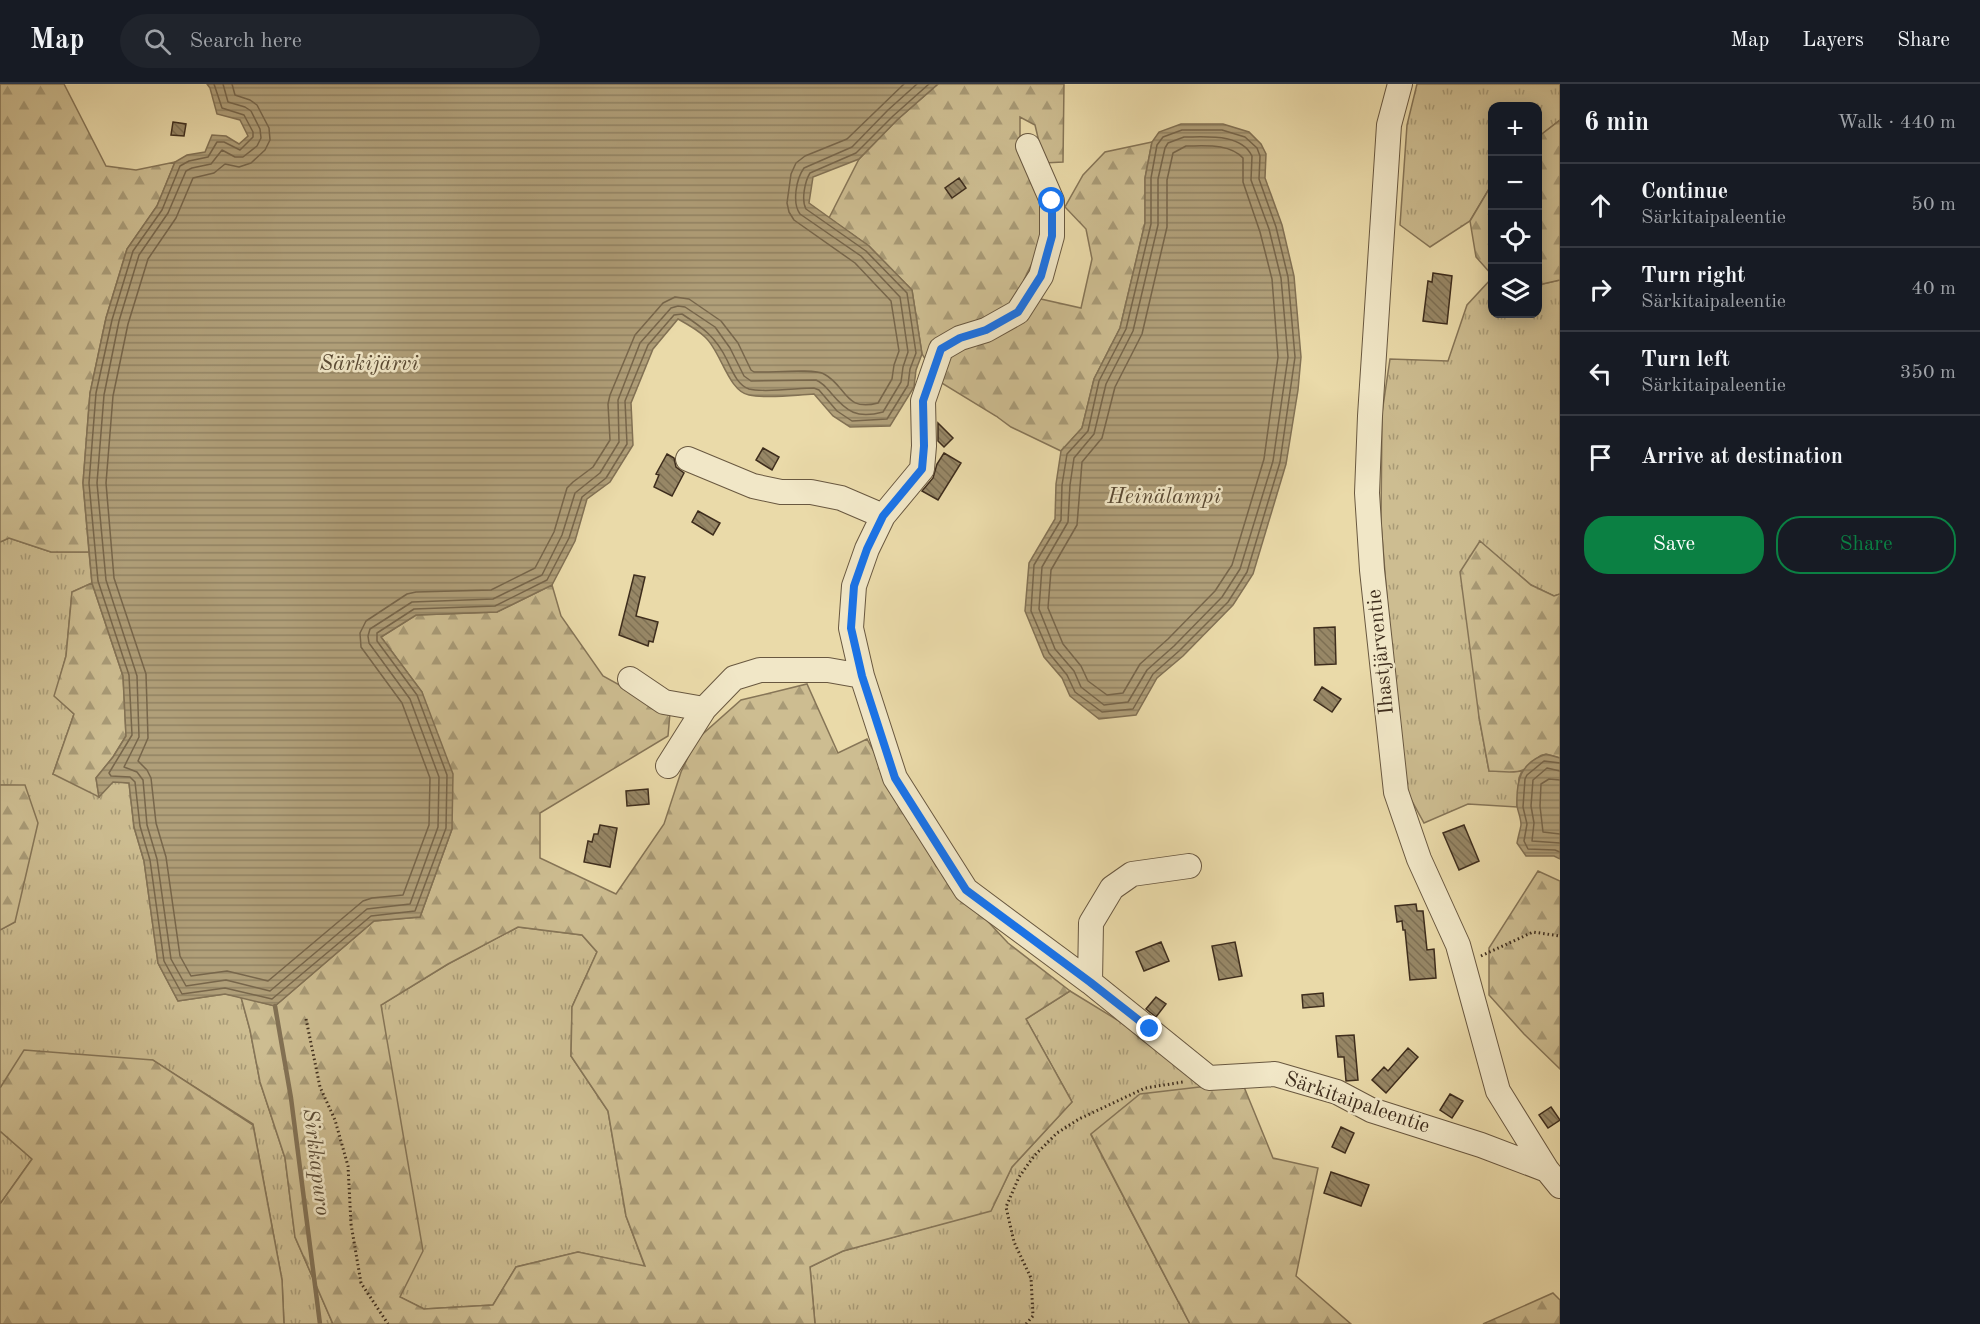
<!DOCTYPE html>
<meta charset="utf-8">
<style>
:root{--surface:#171b24;--page:#20242c;--text:#f1f3f6;--muted:#9ea1a6;--line:#363941;--accent:#0b8043}
body{margin:0;font-family:"Old Standard TT",serif;background:var(--page);color:var(--text)}
.controls{position:absolute;right:18px;top:18px;display:grid;overflow:hidden;border-radius:12px;box-shadow:0 3px 15px #0003}
.controls button{width:54px;height:54px;display:grid;place-items:center;padding:0;border:0;border-bottom:2px solid var(--line);background:var(--surface);color:var(--text);font:30px sans-serif}
.stop{position:absolute;width:18px;height:18px;margin:-14px;border:4px solid #1a73e8;border-radius:50%;background:#fff}
.stop.end{background:#1a73e8;border-color:#fff;box-shadow:0 2px 6px #0008}
.list{margin:0;padding:0;list-style:none}
h2{display:flex;justify-content:space-between;align-items:center;height:78px;margin:0;padding:0 24px;font-size:26px}
h2 small{font-size:20px;font-weight:400;color:var(--muted)}
.list li{display:grid;grid-template-columns:39px 1fr auto;gap:18px;align-items:center;box-sizing:border-box;height:84px;padding:0 24px;border-top:2px solid var(--line)}
.list b{display:block;font-size:22px;white-space:nowrap}
.list p{margin:0;font-size:20px;white-space:nowrap;color:var(--muted)}
.list em{font-size:20px;font-style:normal;color:var(--muted)}
.actions{display:flex;gap:12px;padding:18px 24px}
.actions a{flex:1;padding:14px 0;border:2px solid var(--accent);border-radius:24px;text-align:center;font-size:21px;color:var(--accent)}
.actions .main{background:var(--accent);color:#fff}
.icon{flex:none;width:33px;height:33px;fill:none;stroke:currentColor;stroke-width:2;stroke-linecap:round;stroke-linejoin:round}
.map{position:relative;flex:none;width:1560px;height:1240px;overflow:hidden}
header{display:flex;align-items:center;gap:36px;box-sizing:border-box;height:84px;padding:0 30px;background:var(--surface);border-bottom:2px solid var(--line)}
header strong{font-size:28px}
nav{display:flex;gap:33px;margin-inline-start:auto;font-size:21px}
.search{width:420px;height:54px;background:var(--page);display:flex;align-items:center;gap:15px;box-sizing:border-box;padding:0 21px;border-radius:33px;color:var(--muted);font-size:22px}
main{display:flex}
aside{flex:1;background:var(--surface)}
.map>svg:first-child{display:block}
.grass{fill:url(#grass-tufts);stroke:#867557;stroke-width:1.5}
.forest{fill:url(#forest-firs);stroke:#867557;stroke-width:1.5;fill-rule:evenodd}
.water{fill:url(#water-rules);stroke:#827154;stroke-width:1.5}
.lines{fill:none;stroke-linecap:round;stroke-linejoin:round}
.shore{stroke:#77664b;stroke-width:1.5}
.stream{stroke:#827154;stroke-width:4.5}
.building{fill:url(#building-back-hatch);stroke:#3e2d1d;stroke-width:1.5}
.minor-casing{stroke:#695840;stroke-width:26}
.path{stroke:#3e2d1d;stroke-width:3;stroke-dasharray:1.5 3;stroke-linecap:butt}
.minor{stroke:#f1e7c7;stroke-width:24}
.route{stroke:#1a73e8;stroke-width:8}
.labels{text-anchor:middle;dominant-baseline:central;stroke-width:5;stroke-linejoin:round;paint-order:stroke}
.street-label{font-size:21px;fill:#3e2d1d;stroke:#f1e7c7}
.water-label{font-size:22px;font-style:italic;fill:#5a4a34;stroke:#f1e7c7}
</style>
<header>
<strong>Map</strong>
<div class="search"><svg class="icon" aria-label="search" viewBox="0 0 24 24"><circle cx="10" cy="10" r="6"/><path d="M15 15l6 6"/></svg>Search here</div>
<nav><a>Map</a><a>Layers</a><a>Share</a></nav>
</header>
<main>
<div class="map">
<svg width="1560" height="1240" viewBox="0 0 1560 1240">
<defs>
<pattern id="grass-tufts" width="24" height="20" patternUnits="userSpaceOnUse" patternTransform="scale(1.5)"><rect width="24" height="20" fill="#cdbd91"/><path d="M3 7l-1-3M5 7V3M7 7l1-3M15 17l-1-3M17 17v-4M19 17l1-3" fill="none" stroke="#a89a76"/></pattern>
<pattern id="forest-firs" width="22" height="20" patternUnits="userSpaceOnUse" patternTransform="scale(1.5)"><rect width="22" height="20" fill="#cdbd91"/><path d="M5 1l3.5 6h-7zM16 11l3.5 6h-7z" fill="#a89a76"/></pattern>
<pattern id="water-rules" width="6" height="5" patternUnits="userSpaceOnUse" patternTransform="scale(1.5)"><rect width="6" height="5" fill="#b09f79"/><path d="M0 2.5h6" fill="none" stroke="#918263"/></pattern>
<pattern id="building-back-hatch" width="6" height="6" patternUnits="userSpaceOnUse" patternTransform="scale(1.5)"><rect width="6" height="6" fill="#978766"/><path d="M-1 5l2 2M0 0l6 6M5-1l2 2" fill="none" stroke="#7d6f53"/></pattern>
</defs>
<rect width="100%" height="100%" fill="#eadaa9"/>
<filter id="stains"><feTurbulence type="fractalNoise" baseFrequency=".00333" numOctaves="4"/><feColorMatrix values="0 0 0 0 .2 0 0 0 0 .09 0 0 0 0 .02 0 0 0 .5 -.17"/></filter>
<radialGradient id="worn" r=".72"><stop offset=".6" stop-color="#630" stop-opacity="0"/><stop offset="1" stop-color="#630" stop-opacity=".3"/></radialGradient>
<path class="grass" d="M1417 0H1560V36L1538 53V22H1492V100L1470 137 1430 163 1400 141 1407 41Z
M1492 194V230H1538V201L1560 196V510L1554 512 1531 501 1480 458 1479 633 1489 687H1522L1519 694 1517 723 1468 720 1424 739 1406 706 1391 564 1381 439 1382 329 1390 275 1448 277 1467 221Z
M9 454 51 468H89L92 499 72 508 66 572 55 612 74 630 53 690 129 699 134 743 144 777 158 879 178 917 225 910 241 913 250 946 260 998 285 1074 295 1153 333 1240H284L282 1196 253 1040 152 976 0 1004V846L15 838 25 702 0 701V458Z
M518 843 582 851 597 868 572 923 571 972 608 1027 626 1132 645 1183 578 1168 516 1183 493 1221 424 1225 400 1213 381 921 448 880Z
M1070 907 1119 937 1208 1002 1091 1051 1190 1240H815L810 1183 843 1167 991 1126 1012 1083 1072 1018 1026 935Z
M0 1047 32 1075 0 1120Z"/>
<path class="forest" d="M0 0H64L106 82 136 86 175 78 157 122 127 165 106 234 90 309 83 399 89 468H51L9 454 0 458Z
M938 0H1064L1063 78 1044 79 1035 41 1020 33V67L1047 122 1042 159 1024 196 1041 215 1081 224 1092 175 1086 145 1065 123 1083 91 1105 68 1152 58 1145 94V139L1120 244 1094 295 1082 344 1061 367 1011 343 996 332 940 298 922 270 912 206 869 162 829 134 859 75 897 36Z
M1560 36V196L1538 201V53Z
M1492 100V191L1476 173 1470 137Z
M1480 457 1531 501 1554 512 1560 510V674C1532 665 1542 677 1523 686 1515 690 1499 687 1489 687L1479 633 1460 488Z
M92 499 123 592 126 652 113 673 96 694 99 713 53 690 74 630 54 612 66 572 72 508Z
M552 501 561 532 603 592 670 629 668 652 540 729V774L616 810 664 740 681 688 696 656 741 616 807 600 838 669 867 655 936 782 1008 859 1070 907 1026 935 1072 1018 1012 1083 991 1127 843 1167 810 1183 815 1240H333L295 1153 285 1074 260 998 250 946 241 913 275 922 374 837 420 833 452 745 422 608 381 553 416 531 497 528ZM518 843 582 851 597 868 572 923 571 972 608 1027 626 1132 645 1182 578 1168 516 1183 493 1221 424 1225 400 1213 423 1167 381 921 448 880Z
M0 701H25L38 739 15 838 0 846Z
M1538 787 1560 797V985L1524 950 1489 911V864Z
M24 966 153 976 253 1041 282 1196 284 1240H0V1120L32 1075 0 1047V1004Z
M1242 998 1273 1074 1318 1084 1296 1192 1351 1240H1190L1091 1050 1140 1010Z
M1553 1209 1560 1216V1240H1483Z"/>
<path class="water" d="M207 0H938L897 36 859 75 813 93 809 119 869 162 912 206 922 270 916 286 914 303 890 342 850 343 833 332 814 310C794 311 768 315 749 311 728 307 721 267 705 253 698 246 687 240 678 235L653 265 631 319 633 361 610 398 587 415 575 457 552 501 497 528 416 531 381 553 422 608 453 690 452 745 420 833 374 837 275 922 225 910 178 917 158 879 144 777 134 743 129 699 113 698 99 713 96 694 113 673 126 652 123 592 92 499 83 399 90 309 106 234 127 165 157 122 175 78 187 71 205 68 212 51 226 52 239 60 248 52 240 36 217 30 210 4Z
M1181 40H1223L1249 48 1261 60 1266 70 1265 94 1282 141 1294 192 1301 273 1298 306 1286 380 1253 490 1233 521 1183 572 1157 594 1136 631 1099 635 1070 612 1062 594 1044 573 1025 527 1029 479 1055 435 1056 400 1061 367 1082 344 1094 295 1120 244 1145 139V94L1152 58 1159 48Z
M1546 670 1560 674V775L1554 772H1526L1517 759C1518 753 1520 747 1521 741 1521 734 1518 728 1517 722 1516 697 1520 679 1546 670Z"/>
<g class="lines">
<path class="shore" d="M214 0 222 24 244 31 253 48V53L240 66 224 58H217L208 73 189 77 180 82 162 126 133 167 112 236 96 309 89 399 98 497 129 591 132 651 109 689 111 692 130 693 135 698 140 742 150 776 164 877 182 910 225 904 272 915 371 832 415 827 446 744 447 691 417 611 377 557V549L414 525 495 522 547 496 569 454 582 413 606 394 627 360 625 317 648 261 674 231 682 230C702 243 716 253 727 276 732 286 737 301 749 305 763 309 799 304 814 304L819 306 837 327 852 337 887 335 908 301 910 285 916 269 907 209 866 167 806 125C801 116 805 97 810 89L856 69 893 32 929 0
M223 0 228 18 245 23 251 27 260 45 261 54 257 62 243 73H235L222 66 211 80 192 84 186 87 168 129 139 171 119 237 104 311 97 399 106 496 137 592 139 653 124 683 137 688 143 696 147 741 157 775 171 875 186 902 226 896 270 907 367 825 410 820 438 743 439 693 410 615 369 559 368 552 370 545 412 518 493 515 542 491 562 451 575 409 600 389 619 358 618 316 640 259 671 224 678 222 685 223 715 243 730 264 744 292 751 297 816 296C823 299 826 303 831 309 847 328 857 335 883 328L901 298 903 283 908 268 900 213 861 172 800 130C792 119 796 95 804 84L852 63 888 26 917 0
M232 0 235 11 250 16 257 21 269 44 270 56 265 66 251 79 239 83 225 80 214 89 193 94 176 134 148 175 128 240 113 312 106 399 114 494 146 590 148 654 138 677 147 686 151 694 156 739 166 773 180 872 191 892 227 887 268 897 363 817 372 814 403 811 429 741 430 694 402 619 361 563 360 549 366 537 407 510 416 508 491 506 535 484 554 448 567 404 573 398 593 383 610 356 608 320 610 311 635 251 663 219 675 213 689 215 721 237 738 259 751 286 754 288C769 289 814 284 824 290 847 302 844 328 878 319L892 295 894 281 899 267 891 217 855 179 794 136 789 128 787 119 791 90 796 79 805 72 847 55 904 0
M1182 46H1222L1245 53 1257 64 1260 72 1259 95 1276 143 1288 193 1295 273 1280 378 1247 488 1228 518 1179 567 1153 590 1133 625 1102 628 1075 608 1067 591 1049 569 1031 527 1034 481 1061 436 1062 401 1067 370 1088 347 1099 297 1126 245 1151 140V94L1157 61 1163 53Z
M1184 53C1206 53 1241 49 1252 72L1251 96 1269 145 1281 194 1288 273 1273 377 1240 485 1222 513 1174 562 1147 586 1128 618 1104 621 1081 603 1074 587 1055 565 1039 525 1042 483 1068 438 1070 401 1074 374 1094 350 1106 300 1133 247 1158 141V95L1165 64 1168 59Z
M1186 62C1205 62 1229 59 1243 74V98L1260 148 1272 195 1278 273 1264 375 1232 481 1215 507 1168 555 1140 580 1123 609 1107 611 1088 597 1081 582 1063 560 1048 524 1051 486 1077 441 1082 378 1102 354 1115 303 1142 250 1167 143V96L1173 69Z
M1560 679 1544 677 1527 691 1525 695 1523 723 1527 740 1524 757 1528 765 1555 766 1560 768
M1560 687 1547 684 1533 696 1531 722 1534 739 1532 757 1560 759
M1560 696 1549 695 1541 700 1540 722 1543 748 1560 750"/>
<path class="stream" d="M275 922 291 1014 320 1240"/>
</g>
<path class="building" d="M173 38 186 40 184 52 171 51Z
M959 94 966 104 952 114 945 104Z
M1433 189 1452 192 1447 240 1423 237 1428 197 1432 198Z
M938 339 953 354 944 363 938 357Z
M763 364 779 373 772 386 756 376Z
M944 369 961 379 938 416 922 407 933 394 937 380Z
M667 370 674 374 676 383 684 389 672 412 654 403 659 391 656 390Z
M698 427 720 439 713 451 692 438Z
M634 491 645 493 636 532 658 538 653 558 649 557 648 562 619 551Z
M1335 543 1336 580 1315 581 1314 544Z
M1322 603 1341 615 1332 628 1314 616Z
M648 705 649 720 627 722 626 707Z
M600 741 617 744 610 783 584 778 588 757 592 758 594 750H598Z
M1464 741 1479 777 1459 786 1443 749Z
M1416 820 1417 827H1423L1427 866 1434 865 1436 894 1410 896 1405 846H1403L1402 837 1397 838 1395 822Z
M1161 858 1169 877 1144 887 1136 868Z
M1235 858 1242 892 1219 896 1212 862Z
M1323 909 1324 922 1303 924 1302 911Z
M1156 913 1166 920 1156 933 1146 925Z
M1354 951 1358 996 1346 997 1344 973H1338L1336 952Z
M1408 964 1418 973 1386 1009 1372 996 1384 983 1388 987Z
M1450 1010 1463 1017 1452 1034 1440 1026Z
M1551 1023 1560 1036 1548 1044 1539 1031Z
M1341 1043 1354 1049 1345 1069 1332 1063Z
M1331 1088 1369 1101 1361 1122 1324 1109Z"/>
<g class="lines">
<defs>
<path id="minor" d="M1400 0 1389 41 1370 332 1367 409 1372 486 1396 708 1419 775 1458 861 1498 1007 1547 1086 1560 1102
M1028 62 1052 117V152L1041 192 1018 228 986 246 960 254 941 265 923 317 924 362 922 385 883 432 867 465 854 502 851 544 862 592 895 694 966 806 1090 898 1209 994 1275 990 1337 1008 1371 1026 1481 1061 1547 1086
M688 375 753 402 781 408H811L841 414 883 432
M630 595 664 618 704 625
M668 682 704 625 734 594 760 586H828L862 592
M1090 898 1091 839 1112 804 1132 790 1189 782"/>
</defs>
<use href="#minor" class="minor-casing"/>
<path class="path" d="M1481 872 1533 848 1560 852
M306 935 320 1003 335 1036 348 1082 351 1140 361 1199 388 1240
M1026 1240 1033 1232 1031 1194 1014 1158 1006 1123 1019 1093 1034 1072 1057 1049 1079 1035 1145 1004 1183 998"/>
<use href="#minor" class="minor"/>
</g>
<g class="lines">
<path class="route" d="M1052 117V152L1041 192 1018 228 986 246 960 254 941 265 923 317 924 362 922 385 883 432 867 465 854 502 851 544 862 592 895 694 966 806 1090 898 1150 945"/>
</g>
<g class="labels">
<g class="street-label">
<text transform="translate(1381 568) rotate(-96)">Ihastjärventie</text>
<text transform="translate(1357 1019) rotate(19)">Särkitaipaleentie</text>
</g>
<g class="water-label">
<text x="369" y="280">Särkijärvi</text>
<text x="1164" y="413">Heinälampi</text>
<text transform="translate(316 1078) rotate(83)">Sirkkapuro</text>
</g>
</g>
<rect width="100%" height="100%" filter="url(#stains)"/>
<rect width="100%" height="100%" fill="url(#worn)"/>
</svg>
<div class="controls">
<button>+</button>
<button>−</button>
<button><svg class="icon" aria-label="locate" viewBox="0 0 24 24"><circle cx="12" cy="12" r="6"/><path d="M12 2v4M12 18v4M2 12h4M18 12h4"/></svg></button>
<button><svg class="icon" aria-label="layers" viewBox="0 0 24 24"><path d="M12 4l9 5-9 5-9-5zM3 14l9 5 9-5"/></svg></button>
</div>
<div class="stop" style="left:1052px;top:117px"></div>
<div class="stop end" style="left:1150px;top:945px"></div>
</div>
<aside>
<h2>6 min<small>Walk · 440 m</small></h2>
<ul class="list">
<li><svg class="icon" aria-label="ahead" viewBox="0 0 24 24"><path d="M12 20V5M6 11l6-6 6 6"/></svg><div><b>Continue</b><p>Särkitaipaleentie</p></div><em>50 m</em></li>
<li><svg class="icon" aria-label="right" viewBox="0 0 24 24"><path d="M7 20v-9h11M14 6l5 5-5 5"/></svg><div><b>Turn right</b><p>Särkitaipaleentie</p></div><em>40 m</em></li>
<li><svg class="icon" aria-label="left" viewBox="0 0 24 24"><path d="M17 20v-9H6M10 6l-5 5 5 5"/></svg><div><b>Turn left</b><p>Särkitaipaleentie</p></div><em>350 m</em></li>
<li><svg class="icon" aria-label="arrive" viewBox="0 0 24 24"><path d="M6 21V4h12l-3 4 3 4H6"/></svg><div><b>Arrive at destination</b></div></li>
</ul>
<div class="actions"><a class="main">Save</a><a>Share</a></div>
</aside>
</main>
